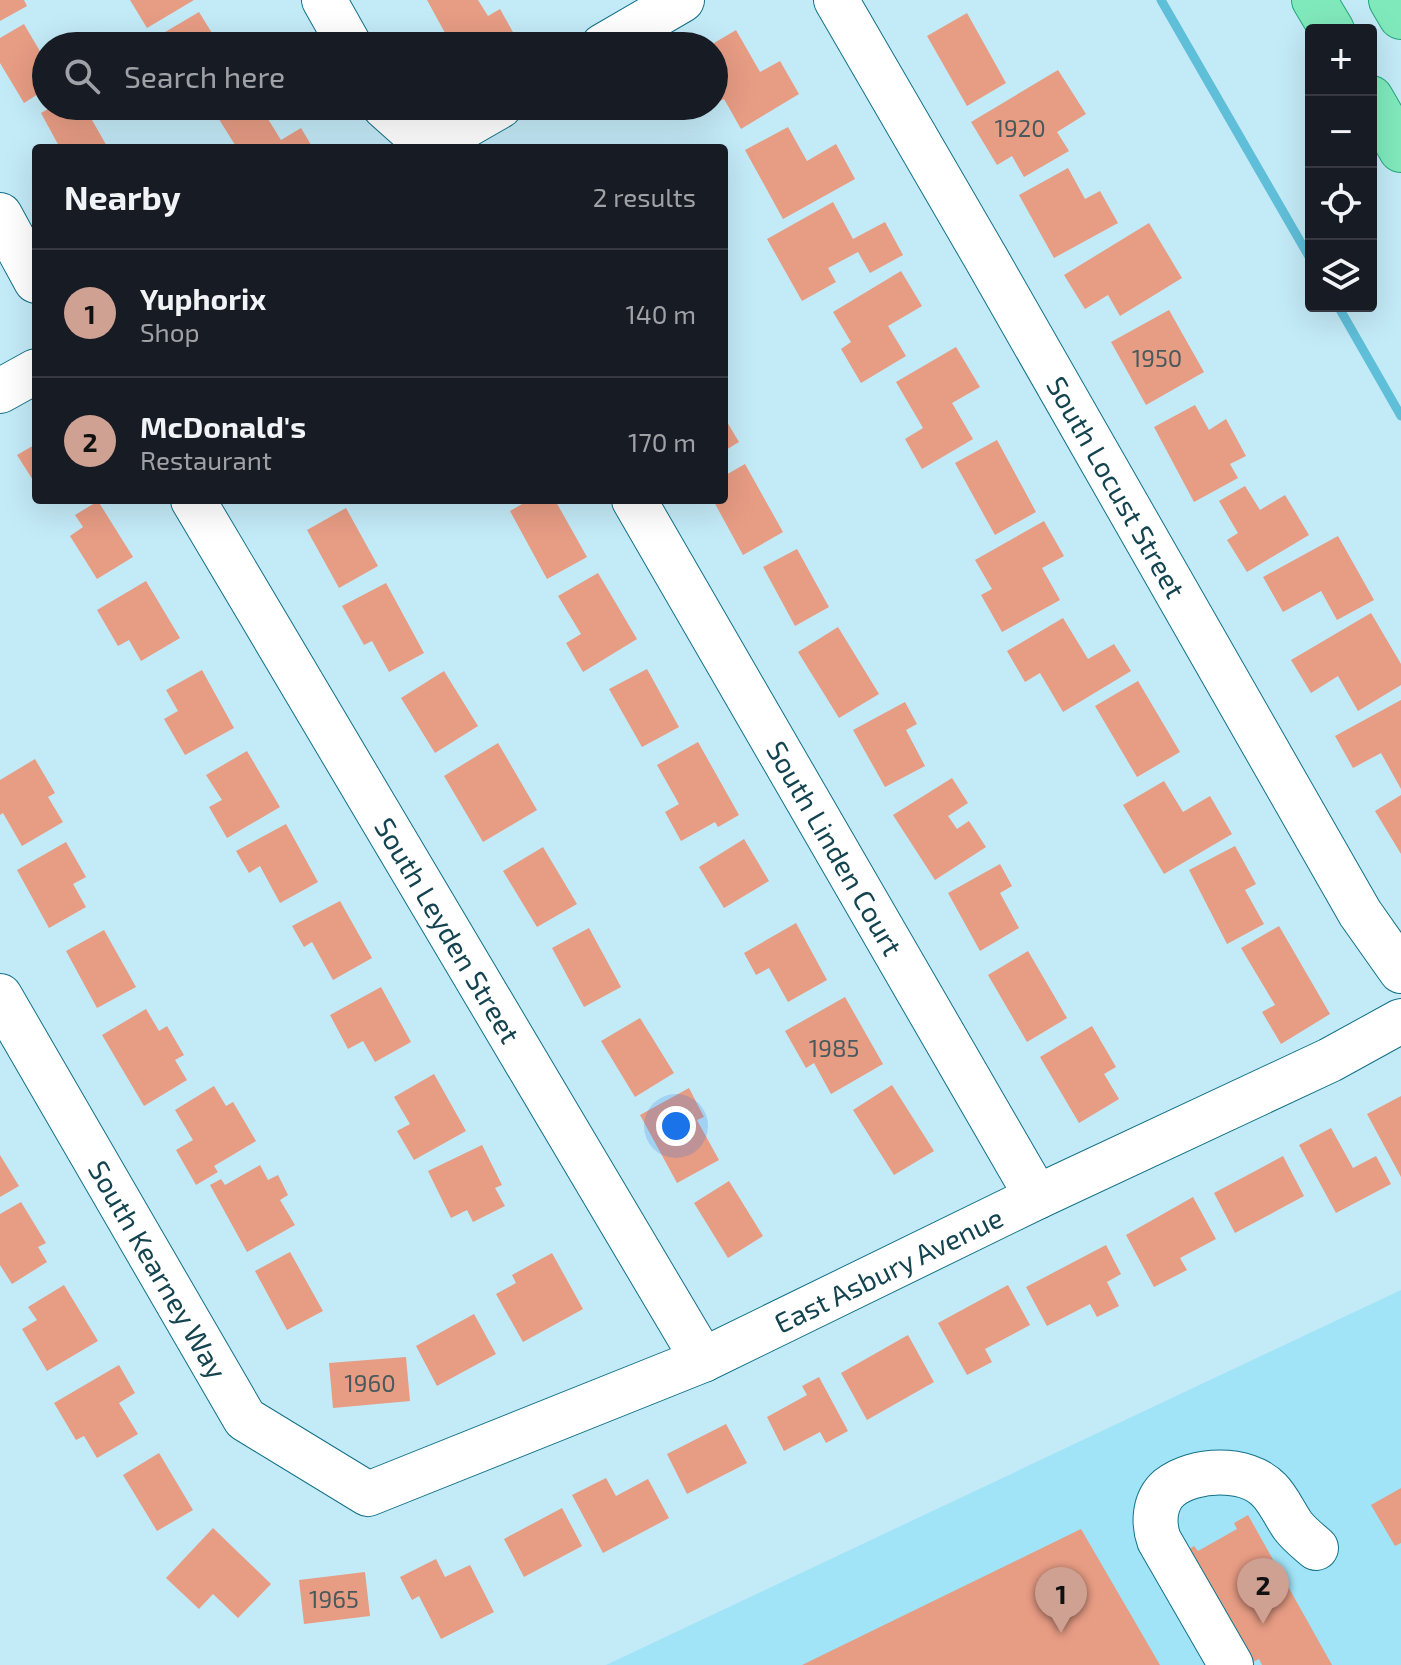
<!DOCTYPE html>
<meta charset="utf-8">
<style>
:root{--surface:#171b24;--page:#20242c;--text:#f1f3f6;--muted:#9ea1a6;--line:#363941;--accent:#cea192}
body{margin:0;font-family:"Exo 2",sans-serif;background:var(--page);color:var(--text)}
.controls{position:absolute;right:24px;top:24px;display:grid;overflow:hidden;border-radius:8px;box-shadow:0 8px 32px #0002}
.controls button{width:72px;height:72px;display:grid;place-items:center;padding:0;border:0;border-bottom:2px solid var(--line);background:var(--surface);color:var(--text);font:40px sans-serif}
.you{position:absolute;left:676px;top:1126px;width:28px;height:28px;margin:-20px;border:6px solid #fff;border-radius:50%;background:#1a73e8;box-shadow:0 0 0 12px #1a73e833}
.badge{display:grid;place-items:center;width:52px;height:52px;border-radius:50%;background:var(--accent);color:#111;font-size:26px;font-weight:700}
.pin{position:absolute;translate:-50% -66px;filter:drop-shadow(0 2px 4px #0008)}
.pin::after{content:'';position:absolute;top:42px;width:28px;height:24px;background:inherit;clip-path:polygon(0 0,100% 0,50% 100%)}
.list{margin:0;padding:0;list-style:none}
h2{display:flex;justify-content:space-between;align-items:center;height:104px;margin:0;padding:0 32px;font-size:34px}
h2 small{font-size:26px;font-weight:400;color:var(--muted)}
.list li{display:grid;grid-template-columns:52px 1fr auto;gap:24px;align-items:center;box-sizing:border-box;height:128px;padding:0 32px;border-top:2px solid var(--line)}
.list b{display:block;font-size:30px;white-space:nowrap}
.list p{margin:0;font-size:26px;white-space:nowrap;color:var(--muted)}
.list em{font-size:26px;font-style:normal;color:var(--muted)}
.icon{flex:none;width:44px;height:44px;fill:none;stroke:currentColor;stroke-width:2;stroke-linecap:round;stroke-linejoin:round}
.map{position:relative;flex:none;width:1401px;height:1665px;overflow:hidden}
.search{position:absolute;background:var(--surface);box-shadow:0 8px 32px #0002;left:32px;top:32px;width:696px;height:88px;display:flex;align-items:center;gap:20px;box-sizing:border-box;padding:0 28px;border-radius:44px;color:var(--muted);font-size:30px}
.panel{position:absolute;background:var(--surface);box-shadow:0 8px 32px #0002;left:32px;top:144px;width:696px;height:360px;border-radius:8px}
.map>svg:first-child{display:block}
.built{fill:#a1e3f7}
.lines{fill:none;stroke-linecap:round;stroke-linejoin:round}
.stream{stroke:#5fbed8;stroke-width:9}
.building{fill:#e79c84}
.minor-casing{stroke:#137288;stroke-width:46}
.major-casing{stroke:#23a679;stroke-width:46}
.minor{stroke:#fff;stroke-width:44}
.major{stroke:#80e9bc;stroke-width:44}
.labels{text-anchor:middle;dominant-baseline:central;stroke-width:6;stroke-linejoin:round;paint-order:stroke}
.number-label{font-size:24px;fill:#495a5d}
.street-label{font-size:28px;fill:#144450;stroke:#e1f4fa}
</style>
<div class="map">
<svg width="1401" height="1665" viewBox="0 0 1401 1665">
<rect width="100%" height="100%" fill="#c3eaf7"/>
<path class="built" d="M1401 1290V1665H606Z"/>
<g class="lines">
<path class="stream" d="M1161 0 1311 260
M1338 306 1401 416"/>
</g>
<path class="building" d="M0 0H24L27 6 0 21Z
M130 0H194L147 28Z
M427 0H478L488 16 500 9 514 34 492 46H444L450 42Z
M199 12 220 46H167L160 35Z
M967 13 1006 83 967 106 927 36Z
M24 24 41 53 46 50V89L24 103 0 63V38Z
M736 30 760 72 780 61 799 94 741 129 724 99 714 104V46H709Z
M1058 70 1086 114 1057 132 1069 151 1024 177 1012 156 997 165 971 122Z
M53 106H84L108 148H60L41 113Z
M226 106H260L281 140 301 128 313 148H237L215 113Z
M788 127 807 161 836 144 855 179 783 219 745 150Z
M1068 168 1085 199 1100 191 1118 223 1054 258 1019 195Z
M833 202 853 239 885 222 903 255 870 273 858 252 828 268 836 282 802 301 767 239Z
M1149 223 1182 278 1120 316 1108 295 1085 309 1064 275Z
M901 271 922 306 888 326 906 356 861 383 841 349 851 342 833 312Z
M1169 310 1204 372 1146 405 1111 342Z
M956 347 980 387 952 403 973 439 922 469 905 439 923 428 896 382Z
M1195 405 1209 430 1226 419 1246 456 1230 464 1238 478 1194 502 1154 427Z
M724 417 739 442 724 451Z
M997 440 1036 512 995 535 955 463Z
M36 444V485L17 455Z
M745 464 783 532 743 555 713 500H724V476Z
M1245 486 1260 510 1285 495 1309 535 1247 572 1227 540 1238 533 1219 501Z
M529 500H555L587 557 547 579 510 511Z
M98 501 133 557 97 579 70 536 83 527 75 515Z
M346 508 378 566 339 588 307 530Z
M1044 521 1064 556 1042 568 1060 600 1002 632 981 595 992 589 975 560Z
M1338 536 1374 600 1337 620 1321 591 1283 612 1263 577Z
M797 549 829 607 795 626 763 567Z
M598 573 637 639 583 672 566 643 581 634 558 596Z
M146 581 180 638 141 661 129 640 118 646 97 610Z
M386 583 424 653 389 672 372 641 364 645 342 606Z
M1371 613 1401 664V685L1358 711 1338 676 1311 693 1291 660Z
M1063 618 1088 659 1114 644 1131 671 1063 712 1040 673 1025 682 1007 651Z
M838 627 879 694 839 718 798 652Z
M647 669 679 727 642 747 609 689Z
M202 670 234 728 185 755 164 719 178 711 166 690Z
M444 671 478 726 435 753 401 698Z
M1138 681 1180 752 1137 777 1095 706Z
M1401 700V789L1381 753 1353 768 1335 736Z
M905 702 917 724 906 730 925 766 885 787 853 730Z
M698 742 739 815 718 827 715 822 681 841 665 812 679 804 657 765Z
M498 743 537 810 483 842 444 776Z
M247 751 280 807 227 838 209 807 222 800 206 775Z
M35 759 55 793 48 797 63 822 22 846 3 813 0 815V780Z
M952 778 968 803 948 816 957 829 969 821 986 847 935 880 893 815Z
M1164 781 1183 812 1210 796 1232 834 1164 874 1123 805Z
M1401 795V854L1375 811Z
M286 824 318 882 280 903 260 866 249 873 236 851Z
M744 839 769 881 724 908 699 867Z
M66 842 86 877 73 884 86 907 49 928 17 870Z
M1235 846 1256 884 1245 890 1264 924 1227 944 1189 870Z
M543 847 577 904 537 927 503 871Z
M1000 864 1012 886 1000 893 1019 928 980 951 948 893Z
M340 901 372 958 333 980 312 942 304 947 292 926Z
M796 923 827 980 788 1002 769 968 756 975 744 953Z
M1279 926 1330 1014 1281 1044 1262 1012 1275 1005 1241 948Z
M589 928 621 987 584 1007 552 948Z
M104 930 136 987 97 1008 66 951Z
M1028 951 1067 1018 1027 1042 988 975Z
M381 987 411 1042 375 1062 363 1041 348 1049 330 1015Z
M845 997 883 1064 831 1094 814 1063 806 1068 785 1031Z
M146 1009 159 1031 167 1026 184 1055 175 1060 187 1080 144 1106 102 1035Z
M640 1018 674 1073 635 1097 601 1041Z
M1092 1026 1116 1067 1104 1074 1119 1099 1079 1123 1040 1057Z
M434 1074 466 1131 414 1160 397 1131 410 1124 394 1097Z
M892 1085 934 1151 894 1175 853 1110Z
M214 1086 226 1106 233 1102 256 1141 214 1166 218 1172 196 1185 176 1150 193 1140 175 1110Z
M689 1088 704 1117 697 1120 719 1160 677 1183 640 1115Z
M1401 1096V1177L1367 1114Z
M1331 1128 1353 1168 1376 1156 1391 1184 1336 1213 1299 1145Z
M482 1145 502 1185 495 1188 505 1206 473 1222 467 1210 451 1218 428 1171Z
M0 1155 19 1186 0 1197Z
M1283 1156 1304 1196 1235 1233 1214 1193Z
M260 1165 268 1180 278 1175 288 1195 280 1200 295 1225 247 1252 210 1185 221 1179 225 1185Z
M729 1181 763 1236 728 1258 694 1203Z
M1193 1197 1216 1239 1180 1258 1187 1270 1154 1287 1126 1235Z
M21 1202 46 1243 38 1247 47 1262 12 1284 0 1265V1214Z
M1106 1245 1121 1274 1107 1282 1119 1306 1097 1317 1090 1304 1047 1326 1026 1287Z
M290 1252 323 1311 287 1330 255 1271Z
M552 1253 583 1309 523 1342 496 1294 516 1283 512 1275Z
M64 1285 98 1341 47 1371 22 1329 37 1320 28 1307Z
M1008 1285 1030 1325 985 1349 992 1362 967 1375 938 1323Z
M474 1314 496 1354 437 1386 416 1346Z
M908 1335 934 1382 867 1420 841 1373Z
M406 1357 410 1401 333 1408 329 1363Z
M119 1365 135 1393 119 1403 138 1434 97 1458 84 1436 76 1440 54 1403Z
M819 1377 848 1431 826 1443 820 1432 784 1451 767 1417 807 1395 802 1386Z
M726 1424 747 1463 687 1494 667 1454Z
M159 1453 193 1510 157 1531 123 1475Z
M606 1478 616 1496 648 1479 669 1518 603 1553 572 1495Z
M1401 1488V1543L1395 1546 1371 1505Z
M562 1508 582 1546 524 1577 504 1539Z
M1248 1515 1332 1665H1262L1259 1659 1247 1665 1184 1552 1194 1546 1198 1551 1237 1529 1234 1523Z
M213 1528 271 1584 238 1618 213 1594 199 1609 166 1578Z
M1081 1529 1160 1665H802Z
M436 1559 445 1577 470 1565 494 1612 441 1639 419 1596 412 1600 400 1577Z
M365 1572 370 1616 304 1624 299 1580Z"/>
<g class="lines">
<defs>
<g id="minor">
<path d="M324 0 350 46"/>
<path id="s1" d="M836 0 987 260 1360 913 1401 971"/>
<path d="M603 46 682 0"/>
<path d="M384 106 431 148"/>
<path d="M427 148 500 106"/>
<path d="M0 215 36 281"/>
<path d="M0 391 36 371"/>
<path id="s2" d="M193 500 703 1360"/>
<path id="s3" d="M634 500 1037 1197"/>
<path id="s4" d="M0 996 245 1419 368 1494 703 1360 1037 1197 1330 1060 1401 1021"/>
<path d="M1231 1665 1159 1540C1153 1523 1154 1501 1169 1488 1194 1468 1246 1466 1269 1490 1279 1500 1285 1515 1293 1526 1300 1535 1308 1541 1316 1548"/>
</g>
<path id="major" d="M1314 0 1332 30
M1391 0 1401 17
M1371 98 1401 150"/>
</defs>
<use href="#minor" class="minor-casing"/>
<use href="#major" class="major-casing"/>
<use href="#minor" class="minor"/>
<use href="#major" class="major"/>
</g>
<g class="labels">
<g class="number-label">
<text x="1020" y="127">1920</text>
<text x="1157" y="357">1950</text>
<text x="834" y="1047">1985</text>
<text x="370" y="1382">1960</text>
<text x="334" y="1598">1965</text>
</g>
<g class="street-label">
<text stroke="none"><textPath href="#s1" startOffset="562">South Locust Street</textPath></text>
<text stroke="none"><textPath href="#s3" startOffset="402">South Linden Court</textPath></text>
<text stroke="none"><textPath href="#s2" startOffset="500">South Leyden Street</textPath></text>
<text stroke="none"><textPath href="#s4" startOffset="1200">East Asbury Avenue</textPath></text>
<text stroke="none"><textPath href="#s4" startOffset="316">South Kearney Way</textPath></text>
</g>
</g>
</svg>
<div class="controls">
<button>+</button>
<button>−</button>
<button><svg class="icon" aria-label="locate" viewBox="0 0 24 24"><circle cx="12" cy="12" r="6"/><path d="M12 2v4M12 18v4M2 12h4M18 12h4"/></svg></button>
<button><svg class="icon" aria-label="layers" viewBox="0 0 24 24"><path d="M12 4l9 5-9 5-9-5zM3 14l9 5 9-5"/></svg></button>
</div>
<div class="you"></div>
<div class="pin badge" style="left:1061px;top:1633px">1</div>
<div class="pin badge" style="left:1263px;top:1624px">2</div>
<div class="search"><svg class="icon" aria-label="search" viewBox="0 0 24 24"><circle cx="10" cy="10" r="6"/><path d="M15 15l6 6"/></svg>Search here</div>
<section class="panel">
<h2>Nearby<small>2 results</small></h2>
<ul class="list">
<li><span class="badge">1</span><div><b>Yuphorix</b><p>Shop</p></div><em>140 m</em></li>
<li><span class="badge">2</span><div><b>McDonald's</b><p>Restaurant</p></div><em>170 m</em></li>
</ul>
</section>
</div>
